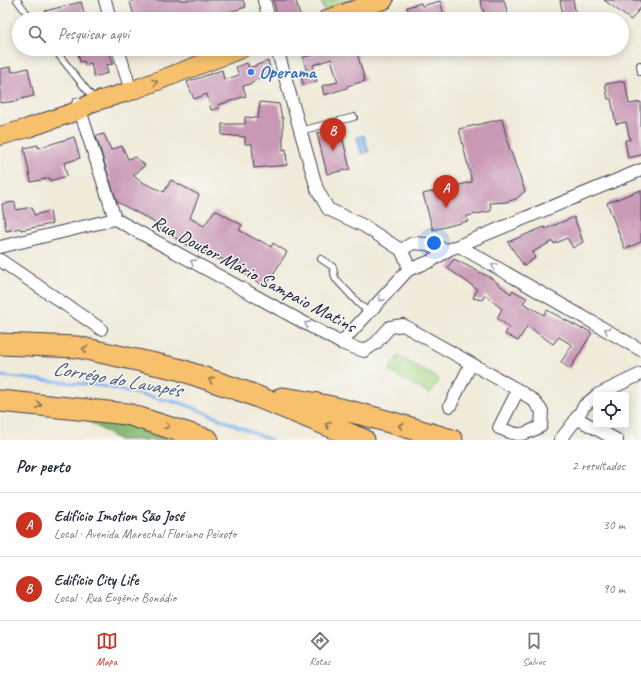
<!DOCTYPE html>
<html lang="pt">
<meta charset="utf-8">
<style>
:root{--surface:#fff;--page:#f2f2f3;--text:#1f2937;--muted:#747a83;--line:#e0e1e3;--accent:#c8321e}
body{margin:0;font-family:Caveat,sans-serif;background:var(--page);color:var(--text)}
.controls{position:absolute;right:12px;bottom:12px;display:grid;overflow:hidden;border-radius:4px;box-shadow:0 2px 10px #0003}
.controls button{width:36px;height:36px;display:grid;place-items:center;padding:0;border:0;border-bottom:1px solid var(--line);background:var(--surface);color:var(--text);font:20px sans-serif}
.you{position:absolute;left:434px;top:243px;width:14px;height:14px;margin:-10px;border:3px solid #fff;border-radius:50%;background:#1a73e8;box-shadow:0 0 0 6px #1a73e833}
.badge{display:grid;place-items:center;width:26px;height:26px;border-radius:50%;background:var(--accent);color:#fff;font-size:13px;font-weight:700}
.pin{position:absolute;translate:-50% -33px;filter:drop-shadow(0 1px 2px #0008)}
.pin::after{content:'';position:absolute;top:21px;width:14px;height:12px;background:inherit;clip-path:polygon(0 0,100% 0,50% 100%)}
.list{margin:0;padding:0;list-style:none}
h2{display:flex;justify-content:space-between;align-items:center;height:52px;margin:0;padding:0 16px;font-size:17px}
h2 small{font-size:13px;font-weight:400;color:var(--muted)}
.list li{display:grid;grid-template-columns:26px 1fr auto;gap:12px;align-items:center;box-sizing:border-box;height:64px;padding:0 16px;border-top:1px solid var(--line)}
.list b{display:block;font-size:15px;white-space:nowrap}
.list p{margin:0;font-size:13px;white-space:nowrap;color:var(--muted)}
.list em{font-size:13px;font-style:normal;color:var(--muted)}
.icon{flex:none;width:22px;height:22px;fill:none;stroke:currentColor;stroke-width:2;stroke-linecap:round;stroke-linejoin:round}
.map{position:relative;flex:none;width:641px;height:440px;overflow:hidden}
.search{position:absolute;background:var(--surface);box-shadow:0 2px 10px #0003;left:12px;right:12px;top:12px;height:44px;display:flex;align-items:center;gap:10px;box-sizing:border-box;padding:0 14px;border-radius:22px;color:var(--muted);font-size:15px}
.sheet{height:180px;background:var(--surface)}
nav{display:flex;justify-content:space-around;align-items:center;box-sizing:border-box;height:56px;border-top:1px solid var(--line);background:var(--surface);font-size:11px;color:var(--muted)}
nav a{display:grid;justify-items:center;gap:2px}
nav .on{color:var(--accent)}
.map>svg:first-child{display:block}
.green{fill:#a7d988;stroke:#647e62}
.forest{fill:#85b974;stroke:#546e58}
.water{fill:#87b6f2;stroke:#546c96}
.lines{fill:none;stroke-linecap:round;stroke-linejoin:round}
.stream{stroke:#87b6f2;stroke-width:3}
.building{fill:#c998b5}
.lane-casing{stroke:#414053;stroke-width:8}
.street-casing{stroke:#414053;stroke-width:14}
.primary-casing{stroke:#414053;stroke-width:20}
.highway-casing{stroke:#414053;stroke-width:23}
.lane{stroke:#fff;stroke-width:6}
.street{stroke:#fff;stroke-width:12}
.primary{stroke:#f7c06c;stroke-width:18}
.highway{stroke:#f7c06c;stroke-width:21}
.oneway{stroke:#8c7154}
.oneway2{stroke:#9c9ca7}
.shop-dot{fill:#3f7fe0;stroke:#f6f6f2;stroke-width:1.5}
.labels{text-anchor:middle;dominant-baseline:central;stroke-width:3;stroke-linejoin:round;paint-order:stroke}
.shop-label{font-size:19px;font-weight:bold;fill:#366cbe;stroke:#f6f6f2;text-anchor:start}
.street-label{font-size:19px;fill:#22223b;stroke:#f6f6f2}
.water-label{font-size:20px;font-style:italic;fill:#45567b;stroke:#f6f6f2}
</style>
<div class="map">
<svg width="641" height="440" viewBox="0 0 641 440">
<rect width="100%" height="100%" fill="#f6f6f2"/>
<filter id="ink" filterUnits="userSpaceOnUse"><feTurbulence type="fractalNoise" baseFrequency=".025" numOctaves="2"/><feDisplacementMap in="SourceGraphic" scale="8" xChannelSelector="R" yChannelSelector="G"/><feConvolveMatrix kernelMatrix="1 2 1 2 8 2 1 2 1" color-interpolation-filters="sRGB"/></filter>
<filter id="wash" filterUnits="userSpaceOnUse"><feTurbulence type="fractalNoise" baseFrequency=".012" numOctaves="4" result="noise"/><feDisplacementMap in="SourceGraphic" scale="16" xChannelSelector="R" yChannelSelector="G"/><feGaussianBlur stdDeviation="0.9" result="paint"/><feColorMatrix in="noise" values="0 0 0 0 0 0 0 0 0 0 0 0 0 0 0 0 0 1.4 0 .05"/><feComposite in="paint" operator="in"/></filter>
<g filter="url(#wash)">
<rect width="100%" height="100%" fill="#f0ebd9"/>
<path class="green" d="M321 0H355L324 10Z
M398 356 439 379 430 394 389 371Z"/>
<path class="forest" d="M86 420 130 425 171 440H119Z"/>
<path class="water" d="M364 135 369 152 361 154 357 137Z"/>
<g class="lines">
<path class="stream" d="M0 376 102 386 184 404 271 440"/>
</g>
<g id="blocks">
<path class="building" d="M136 0H243L246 7 209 18 210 19H135L130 2Z
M273 0H296L300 16 287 19H278Z
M480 0H504L509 19H486Z
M560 0H573L577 19H564Z
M604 0H641V7L631 20Z
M440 1 445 19H411L407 7 421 3 422 6Z
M81 2 86 19H47L45 11Z
M77 49H109L113 64 106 65 108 73 94 77 91 63 85 65 84 61 80 62Z
M317 49H356L365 81 347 86V88L324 95 322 86 338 82 331 59 313 65 317 81 303 85 301 74 307 73 303 57 319 54Z
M268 61 272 74 253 81V83L243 86 246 96 218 105 219 108 211 110 207 94 194 99 187 82 222 70 224 80 239 75 236 67 247 63 249 68Z
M11 67 12 72 28 68 34 96 17 100 18 101 0 103V69Z
M625 81 629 104 641 102V155L628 158 625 140H630L626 122 616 124 611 99H608L605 84Z
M260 102 279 104 282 118H283V150L286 149 287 165 254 168 252 144H245V137L222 135V124H245V117L258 118Z
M502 119 510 151 511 152 525 191 516 199 506 202 490 203 491 211 467 216 468 221 433 230 423 194 472 182 459 129Z
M340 128 350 169 327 174 317 133Z
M104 134 111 150 122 146 128 159 135 157 145 165 133 176 144 183 164 192 171 180 199 195 190 218 204 226 215 210 242 225 239 230 259 241V240L271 247 273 243 287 252 265 287 220 258 219 260 191 243 189 246 160 229 161 227 147 218 117 202 96 136Z
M74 137 80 158 64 163 67 176 50 181V178L31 182 24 148 38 145V148Z
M641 190V242L625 249 607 203Z
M15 202 16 210 32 207 34 215 50 211 52 224 21 230 20 228 6 231 2 204Z
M574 217 583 242 573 248 567 238 554 244 553 241 533 252 535 258 524 266 508 242 544 227 545 229Z
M454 259 491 278 511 294 512 290 527 298 523 303 544 315 547 310 582 329 583 328 592 333 570 369 561 362 572 345 559 337 553 344 537 333 528 325 518 341 505 334 509 327 497 318 502 309 485 295 482 300 473 298 477 289 447 268Z"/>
</g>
</g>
<g filter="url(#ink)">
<use href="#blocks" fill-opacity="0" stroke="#414053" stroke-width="1"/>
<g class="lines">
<defs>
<path id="lane" d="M17 0 31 19
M54 49 94 99
M640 65 641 72
M300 131 354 117
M321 259 333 267 335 278 359 304 369 312"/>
<path id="street" d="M105 0 110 19
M264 0 269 19
M118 49 131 91
M277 49 317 189 328 209 364 226 401 250 407 262 408 270
M78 104 115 219
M459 246 641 350
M0 247 115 219 341 343 364 351 376 343 390 327 403 325 518 390 533 400 542 411 541 426C521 437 519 436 499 428L518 390
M448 250 641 170
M0 260 101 329
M341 343 408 270 431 261 448 250 426 244 413 243 401 250
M597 395 641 374
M450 406 471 364
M576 418 617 440
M560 440 575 421 584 406 596 396"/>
<path id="primary" d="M327 19 384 0
M0 136 28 128 80 110 91 103 131 91 241 49"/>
<path id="highway" d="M0 344 77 347 178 369 248 393 364 440
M282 398C340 406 396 424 452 440
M0 401 127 414 208 440"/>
</defs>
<use href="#lane" class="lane-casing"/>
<use href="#street" class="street-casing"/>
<use href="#primary" class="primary-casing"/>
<use href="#highway" class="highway-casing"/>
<use href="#lane" class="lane"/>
<use href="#street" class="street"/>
<use href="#primary" class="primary"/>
<use href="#highway" class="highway"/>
</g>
<defs><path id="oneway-chevron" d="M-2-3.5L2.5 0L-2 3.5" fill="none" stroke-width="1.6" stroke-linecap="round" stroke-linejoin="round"/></defs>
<g class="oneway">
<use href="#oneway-chevron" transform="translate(155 82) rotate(-22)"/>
<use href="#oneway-chevron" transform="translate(85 349) rotate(-168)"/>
<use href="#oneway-chevron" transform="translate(211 380) rotate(-161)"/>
<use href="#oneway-chevron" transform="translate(39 405) rotate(6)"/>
<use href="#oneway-chevron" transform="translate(328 425) rotate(-158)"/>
<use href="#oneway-chevron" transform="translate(167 426) rotate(19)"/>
<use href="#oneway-chevron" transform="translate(401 426) rotate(-164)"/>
</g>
<g class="oneway2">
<use href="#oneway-chevron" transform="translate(193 262) rotate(-151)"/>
<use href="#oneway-chevron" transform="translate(494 266) rotate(-150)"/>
<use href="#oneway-chevron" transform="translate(381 299) rotate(132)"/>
<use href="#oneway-chevron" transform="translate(307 324) rotate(-151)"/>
<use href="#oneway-chevron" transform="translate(607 330) rotate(-150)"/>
</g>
</g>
<circle class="shop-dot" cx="251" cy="72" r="4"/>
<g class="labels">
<g class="shop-label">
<text x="259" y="72">Operama</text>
</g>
<g class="street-label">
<text transform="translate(254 274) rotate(28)">Rua Doutor Mário Sampaio Matins</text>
</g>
<g class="water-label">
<text transform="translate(117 379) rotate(10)">Corrégo do Lavapés</text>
</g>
</g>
</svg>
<div class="controls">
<button><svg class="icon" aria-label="locate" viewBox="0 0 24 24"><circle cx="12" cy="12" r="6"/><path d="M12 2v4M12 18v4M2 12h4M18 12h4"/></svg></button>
</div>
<div class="you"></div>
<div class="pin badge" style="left:446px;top:208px">A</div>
<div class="pin badge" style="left:333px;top:151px">B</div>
<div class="search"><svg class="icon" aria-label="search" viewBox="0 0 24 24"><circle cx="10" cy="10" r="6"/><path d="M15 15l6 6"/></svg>Pesquisar aqui</div>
</div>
<section class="sheet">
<h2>Por perto<small>2 resultados</small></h2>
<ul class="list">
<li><span class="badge">A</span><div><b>Edifício Imotion São José</b><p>Local · Avenida Marechal Floriano Peixoto</p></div><em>30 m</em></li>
<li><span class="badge">B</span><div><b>Edifício City Life</b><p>Local · Rua Eugênio Bonádio</p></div><em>90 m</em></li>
</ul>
</section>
<nav>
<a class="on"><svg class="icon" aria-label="map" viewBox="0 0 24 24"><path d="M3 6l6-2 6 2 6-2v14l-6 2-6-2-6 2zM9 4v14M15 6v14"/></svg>Mapa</a>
<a><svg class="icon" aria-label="directions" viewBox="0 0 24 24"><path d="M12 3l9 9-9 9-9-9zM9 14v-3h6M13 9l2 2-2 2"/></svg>Rotas</a>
<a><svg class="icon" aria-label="saved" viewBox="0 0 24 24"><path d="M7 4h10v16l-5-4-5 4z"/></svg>Salvos</a>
</nav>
